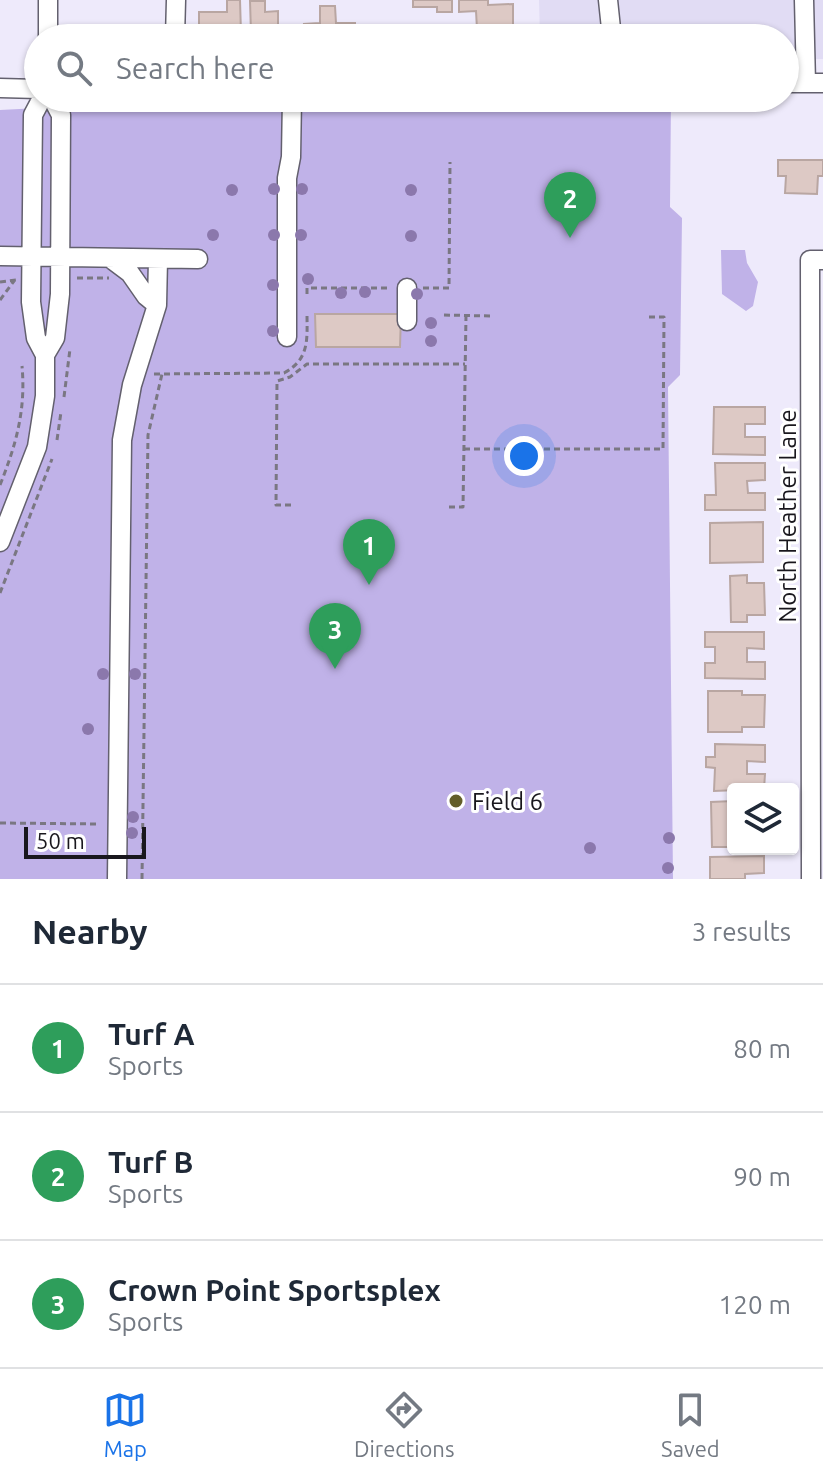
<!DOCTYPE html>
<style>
:root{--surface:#fff;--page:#f6f6f7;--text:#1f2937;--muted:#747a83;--line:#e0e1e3;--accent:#1a73e8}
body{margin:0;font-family:Ubuntu,sans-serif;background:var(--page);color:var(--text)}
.controls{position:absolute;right:24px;bottom:24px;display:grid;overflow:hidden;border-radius:8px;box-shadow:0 2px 6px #0004}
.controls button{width:72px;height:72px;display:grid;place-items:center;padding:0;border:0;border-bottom:2px solid var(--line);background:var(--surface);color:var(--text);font:40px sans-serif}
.scale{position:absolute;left:24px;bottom:20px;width:122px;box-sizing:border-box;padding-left:8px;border:4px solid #19171d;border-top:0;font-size:22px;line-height:28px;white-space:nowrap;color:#19171d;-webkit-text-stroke:6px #fff;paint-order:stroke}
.you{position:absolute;left:524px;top:456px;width:28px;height:28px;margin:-20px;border:6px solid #fff;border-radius:50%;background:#1a73e8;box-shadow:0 0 0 12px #1a73e833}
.badge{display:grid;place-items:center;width:52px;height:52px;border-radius:50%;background:var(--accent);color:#fff;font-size:26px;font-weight:700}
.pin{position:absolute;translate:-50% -66px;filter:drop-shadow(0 2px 4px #0008)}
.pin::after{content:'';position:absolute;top:42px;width:28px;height:24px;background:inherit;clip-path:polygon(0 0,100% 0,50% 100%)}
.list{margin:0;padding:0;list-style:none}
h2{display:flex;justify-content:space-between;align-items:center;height:104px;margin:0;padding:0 32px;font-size:34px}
h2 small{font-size:26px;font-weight:400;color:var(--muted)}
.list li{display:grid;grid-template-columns:52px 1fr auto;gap:24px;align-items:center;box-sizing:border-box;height:128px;padding:0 32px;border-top:2px solid var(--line)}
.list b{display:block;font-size:30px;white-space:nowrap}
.list p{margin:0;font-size:26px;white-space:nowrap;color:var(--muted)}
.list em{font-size:26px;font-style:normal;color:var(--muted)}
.icon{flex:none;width:44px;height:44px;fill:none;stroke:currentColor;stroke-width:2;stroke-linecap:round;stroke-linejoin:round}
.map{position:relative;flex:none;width:823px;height:879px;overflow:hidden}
.search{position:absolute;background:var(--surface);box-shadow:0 2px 6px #0004;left:24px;right:24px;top:24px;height:88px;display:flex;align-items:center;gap:20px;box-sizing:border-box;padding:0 28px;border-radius:44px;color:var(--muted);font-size:30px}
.sheet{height:488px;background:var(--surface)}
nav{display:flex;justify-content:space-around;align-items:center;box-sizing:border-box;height:112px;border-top:2px solid var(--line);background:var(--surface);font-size:22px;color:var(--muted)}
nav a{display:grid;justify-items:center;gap:4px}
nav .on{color:var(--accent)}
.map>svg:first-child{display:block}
.built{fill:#e1dcf4}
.green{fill:#c0b2e8}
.building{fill:#ddc9c5;stroke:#b9a6a2;stroke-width:2}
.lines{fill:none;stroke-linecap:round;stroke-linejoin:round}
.minor-casing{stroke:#63606e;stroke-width:21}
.path{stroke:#7a7782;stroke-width:3;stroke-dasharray:6 4;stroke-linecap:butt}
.minor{stroke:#fff;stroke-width:18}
.tree{fill:#8b78ac}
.poi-dot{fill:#635e2a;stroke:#fff;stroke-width:3}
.labels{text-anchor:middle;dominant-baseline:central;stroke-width:6;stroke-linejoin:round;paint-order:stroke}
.street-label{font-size:24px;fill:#19171d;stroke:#fff}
.poi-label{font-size:24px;fill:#19171d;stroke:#fff;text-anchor:start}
</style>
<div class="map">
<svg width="823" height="879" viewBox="0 0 823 879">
<rect width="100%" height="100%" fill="#eeeafb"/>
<path class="built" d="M539 0H823V59H785V38H540Z"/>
<path class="green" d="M645 98H671L670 207 682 218 680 375 668 387 673 879H0V110L156 102H578Z
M721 250H745L747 263 758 282 753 306 746 311 722 294Z"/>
<path class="building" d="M227 0H240L241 33 199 34V12H227Z
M413 0H452V12H437V7H413Z
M459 0H488V5L513 4V28L477 29 476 11 459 12Z
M250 1H265V12L278 11V32L251 33Z
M320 6H335L336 23H355V38H305L304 24 320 23Z
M778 160H823V176H818L817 194 785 193 786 176H778Z
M315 314H401L400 347H316Z
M714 407H765V424H745V437H765V455L713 454Z
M715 463H765V480L747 481 748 493H765V510H705V495H716Z
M763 522V562L710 563V523Z
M747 575V583H764L765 615H747V622H731L730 576Z
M705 632H764V649L747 648V662H765V679L705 678V663H715V647H705Z
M708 691H742V695H765L764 727H742V732H708Z
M715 744 765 745V762L747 761V774H765L764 789 714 791 715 768 706 767V757H715Z
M733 801V847H712L711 802Z
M764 856V873L745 874V879H710V857Z"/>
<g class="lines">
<defs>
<path id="minor" d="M608 0 612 38
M804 0 806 83
M48 38V0
M175 38 176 0
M785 83H823
M0 88 38 89
M42 98 33 115 31 302 36 338 45 355
M0 256 198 259
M110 258 130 273 146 296 157 305
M407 321V288
M287 337V178L291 157 292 98
M0 542 37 447 45 396V355L55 338 60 294 61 115 52 98
M117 879 122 440 132 385 157 305 158 259
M811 879 810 260H823"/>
</defs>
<use href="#minor" class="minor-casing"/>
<path class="path" d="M77 278H109
M0 282 16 280
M423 288H449L450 162
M307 294V288H391
M0 300 14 281
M444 315 491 316
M154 374 284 373C310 359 307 339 307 313
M64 397 70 349
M57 440 61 412
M464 449H663L664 317H649
M0 485C16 445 26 410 22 366
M291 505H276L277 381 290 377 307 364H465
M449 507H463L466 315
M0 593 52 459
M0 823 99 824
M142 879 148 435 162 374"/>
<use href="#minor" class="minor"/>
</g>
<g class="tree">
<circle cx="274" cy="189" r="6"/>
<circle cx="302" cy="189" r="6"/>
<circle cx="232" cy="190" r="6"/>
<circle cx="411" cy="190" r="6"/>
<circle cx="213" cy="235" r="6"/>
<circle cx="274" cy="235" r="6"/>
<circle cx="301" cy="235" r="6"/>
<circle cx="411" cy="236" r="6"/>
<circle cx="308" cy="279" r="6"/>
<circle cx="273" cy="285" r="6"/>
<circle cx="365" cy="292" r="6"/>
<circle cx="341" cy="293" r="6"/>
<circle cx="417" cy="294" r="6"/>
<circle cx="431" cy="323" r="6"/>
<circle cx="273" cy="331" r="6"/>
<circle cx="431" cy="341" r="6"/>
<circle cx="103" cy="674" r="6"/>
<circle cx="135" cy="674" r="6"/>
<circle cx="88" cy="729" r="6"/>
<circle cx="133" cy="817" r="6"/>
<circle cx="132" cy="833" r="6"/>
<circle cx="669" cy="838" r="6"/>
<circle cx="590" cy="848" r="6"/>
<circle cx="668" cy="868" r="6"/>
</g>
<circle class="poi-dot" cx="456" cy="801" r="8"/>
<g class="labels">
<g class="street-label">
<text transform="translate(787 516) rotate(-90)">North Heather Lane</text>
</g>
<g class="poi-label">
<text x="472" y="801">Field 6</text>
</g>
</g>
</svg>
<div class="controls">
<button><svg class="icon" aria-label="layers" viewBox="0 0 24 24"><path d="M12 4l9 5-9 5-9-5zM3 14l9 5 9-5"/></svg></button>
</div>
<div class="scale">50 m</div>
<div class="you"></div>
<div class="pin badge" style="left:369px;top:585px;background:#2e9e5b">1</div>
<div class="pin badge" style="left:570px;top:238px;background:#2e9e5b">2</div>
<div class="pin badge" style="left:335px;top:669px;background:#2e9e5b">3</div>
<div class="search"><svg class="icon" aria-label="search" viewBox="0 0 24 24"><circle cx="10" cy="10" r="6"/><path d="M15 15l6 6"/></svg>Search here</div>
</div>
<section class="sheet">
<h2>Nearby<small>3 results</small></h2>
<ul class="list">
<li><span class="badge" style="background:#2e9e5b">1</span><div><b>Turf A</b><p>Sports</p></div><em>80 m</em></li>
<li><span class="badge" style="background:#2e9e5b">2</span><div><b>Turf B</b><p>Sports</p></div><em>90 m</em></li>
<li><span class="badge" style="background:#2e9e5b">3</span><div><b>Crown Point Sportsplex</b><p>Sports</p></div><em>120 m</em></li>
</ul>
</section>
<nav>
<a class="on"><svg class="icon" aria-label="map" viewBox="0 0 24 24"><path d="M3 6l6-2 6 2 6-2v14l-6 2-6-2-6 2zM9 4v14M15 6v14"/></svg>Map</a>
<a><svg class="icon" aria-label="directions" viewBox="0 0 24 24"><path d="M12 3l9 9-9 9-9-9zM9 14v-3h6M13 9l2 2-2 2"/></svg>Directions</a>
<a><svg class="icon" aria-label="saved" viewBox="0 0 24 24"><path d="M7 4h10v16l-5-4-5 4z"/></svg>Saved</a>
</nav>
